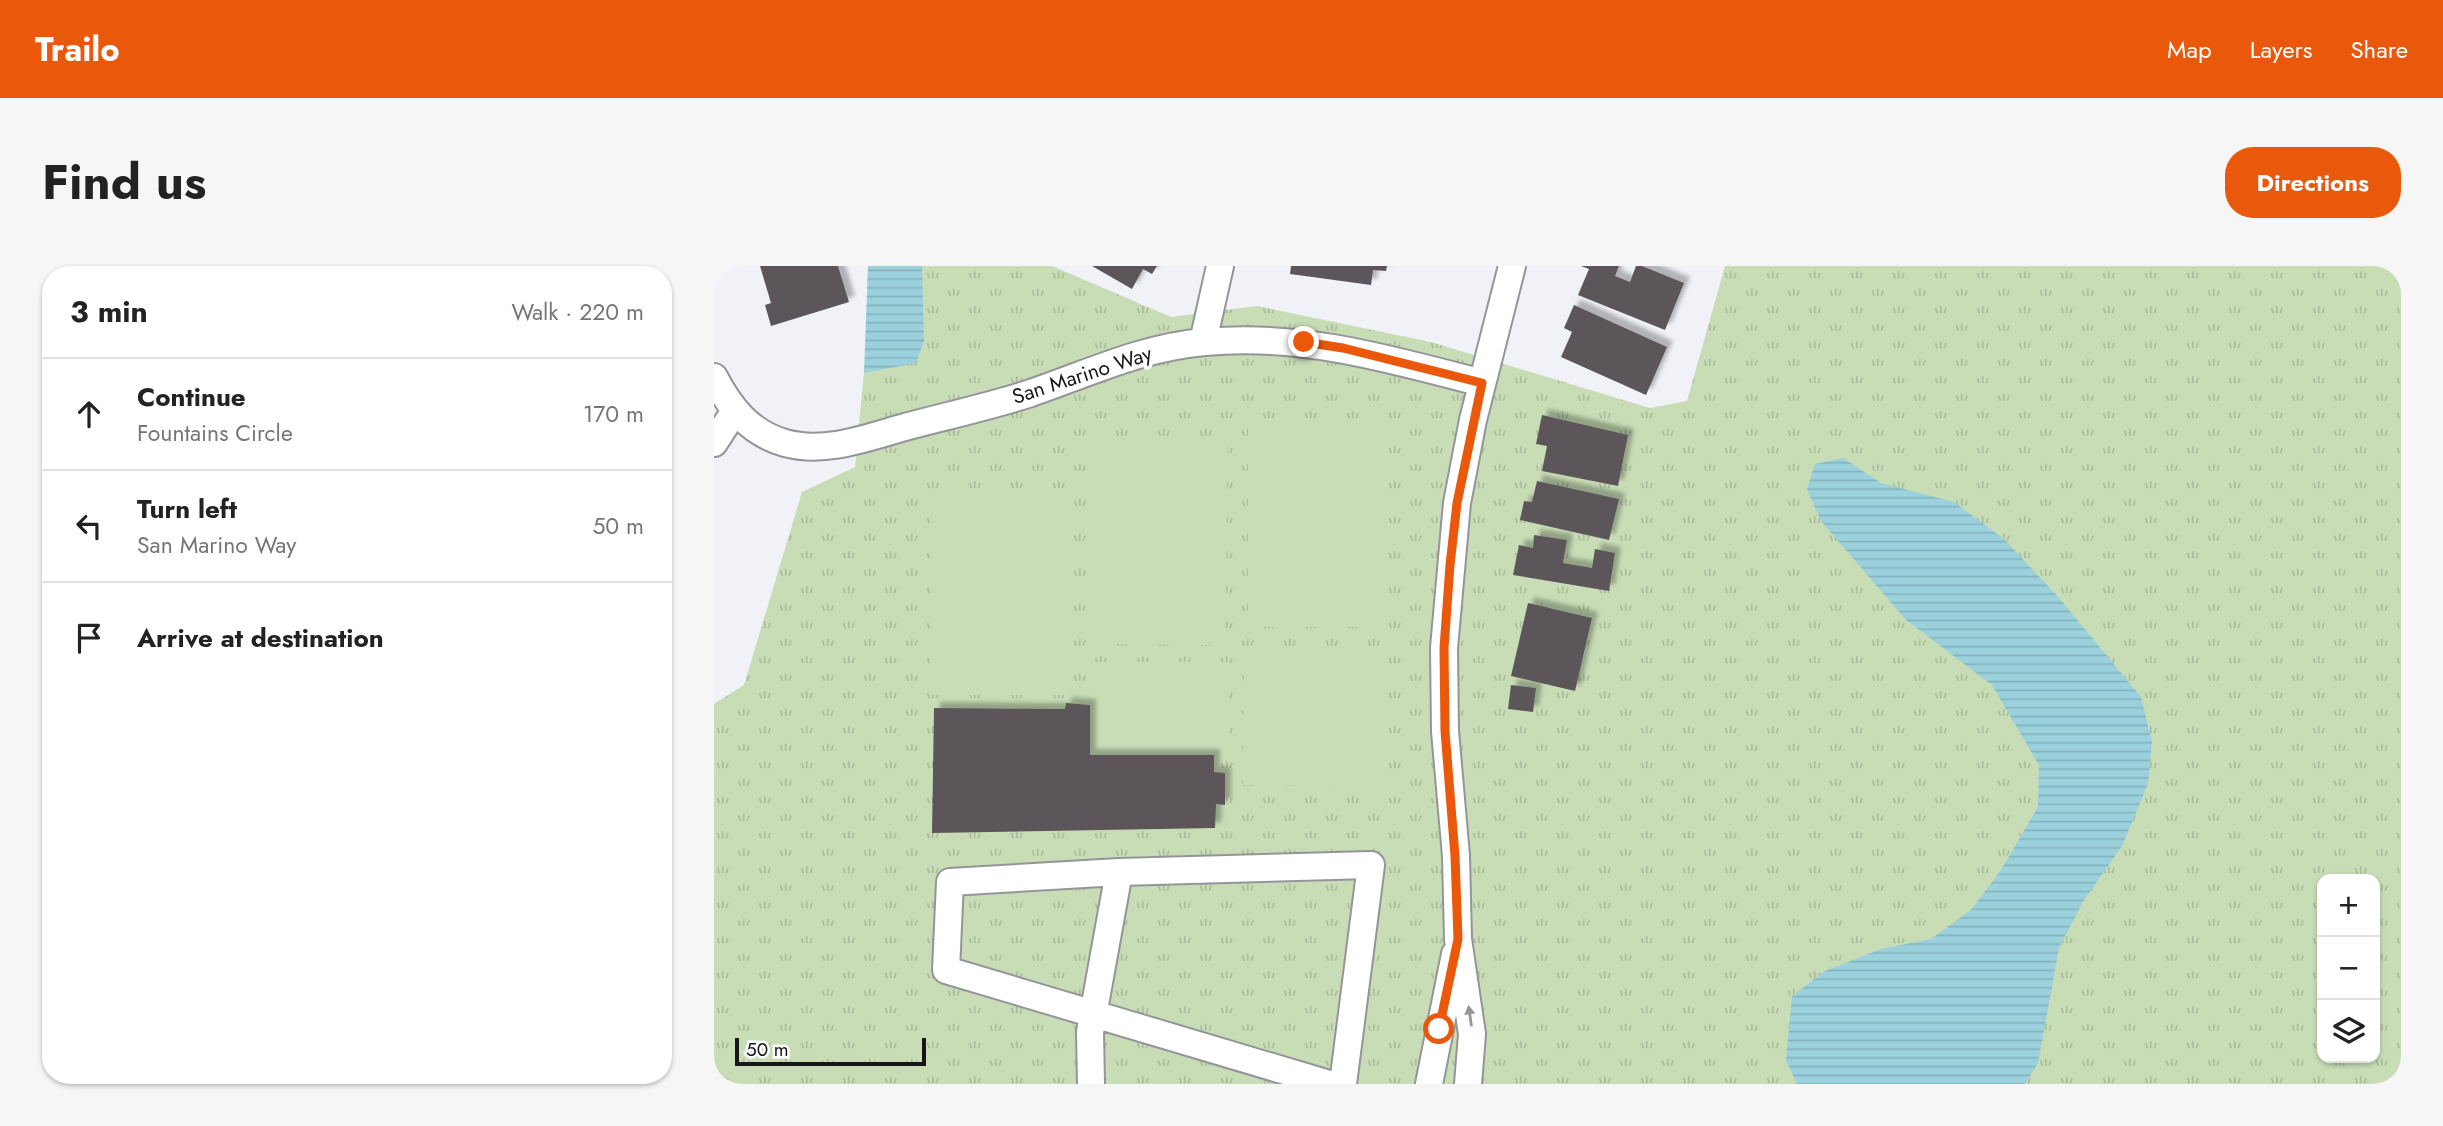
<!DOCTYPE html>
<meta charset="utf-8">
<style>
:root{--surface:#fff;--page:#f6f6f6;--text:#222;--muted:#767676;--line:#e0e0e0;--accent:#ea580c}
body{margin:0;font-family:Jost,sans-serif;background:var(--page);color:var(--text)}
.controls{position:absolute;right:21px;bottom:21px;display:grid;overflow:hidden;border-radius:14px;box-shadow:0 2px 5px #0004}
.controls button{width:63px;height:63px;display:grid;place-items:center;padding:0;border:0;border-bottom:2px solid var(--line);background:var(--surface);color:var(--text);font:35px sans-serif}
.scale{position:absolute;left:21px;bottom:18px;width:191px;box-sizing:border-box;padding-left:7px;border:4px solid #161618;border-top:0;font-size:19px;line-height:24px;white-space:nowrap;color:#161618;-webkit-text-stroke:5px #fff;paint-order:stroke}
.stop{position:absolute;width:21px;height:21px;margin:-16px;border:5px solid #ea580c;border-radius:50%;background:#fff}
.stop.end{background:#ea580c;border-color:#fff;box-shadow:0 2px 7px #0008}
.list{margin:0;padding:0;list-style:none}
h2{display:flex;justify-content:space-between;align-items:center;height:91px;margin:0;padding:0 28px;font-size:30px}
h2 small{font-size:23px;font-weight:400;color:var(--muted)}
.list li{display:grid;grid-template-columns:46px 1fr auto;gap:21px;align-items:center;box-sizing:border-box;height:112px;padding:0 28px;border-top:2px solid var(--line)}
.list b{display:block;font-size:26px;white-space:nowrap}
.list p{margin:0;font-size:23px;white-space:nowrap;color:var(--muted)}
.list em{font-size:23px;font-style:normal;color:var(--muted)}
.icon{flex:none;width:38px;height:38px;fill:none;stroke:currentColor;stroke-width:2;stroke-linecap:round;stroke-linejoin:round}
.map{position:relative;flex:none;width:1687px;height:818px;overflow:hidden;border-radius:28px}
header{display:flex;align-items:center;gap:42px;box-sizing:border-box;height:98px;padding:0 35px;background:var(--accent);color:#fff}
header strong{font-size:33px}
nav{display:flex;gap:38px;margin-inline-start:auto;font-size:24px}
.intro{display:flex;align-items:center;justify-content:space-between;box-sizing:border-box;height:168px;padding:0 42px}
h1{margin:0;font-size:49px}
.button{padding:18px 32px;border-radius:28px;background:var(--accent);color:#fff;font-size:24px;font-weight:700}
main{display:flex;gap:42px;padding:0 42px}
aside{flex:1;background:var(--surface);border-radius:28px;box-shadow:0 2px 5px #0004}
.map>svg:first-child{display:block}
.grass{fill:url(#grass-tufts);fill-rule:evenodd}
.garden{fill:#c8ddb6}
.water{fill:url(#water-rules)}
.building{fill:#5b575a;filter:url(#shadow)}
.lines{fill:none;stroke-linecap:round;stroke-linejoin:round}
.minor-casing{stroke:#94959a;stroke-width:30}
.minor{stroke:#fff;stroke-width:26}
.oneway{fill:#969697}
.route{stroke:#ea580c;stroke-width:9}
.labels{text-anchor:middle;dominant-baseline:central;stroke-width:7;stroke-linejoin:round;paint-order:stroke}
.street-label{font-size:21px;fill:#161618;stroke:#fff}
</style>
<header>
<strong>Trailo</strong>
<nav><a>Map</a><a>Layers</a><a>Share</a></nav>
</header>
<div class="intro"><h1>Find us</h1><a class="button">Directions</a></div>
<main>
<aside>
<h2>3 min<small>Walk · 220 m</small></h2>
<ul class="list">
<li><svg class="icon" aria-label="ahead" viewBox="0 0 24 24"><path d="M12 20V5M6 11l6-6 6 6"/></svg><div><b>Continue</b><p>Fountains Circle</p></div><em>170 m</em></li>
<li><svg class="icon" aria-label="left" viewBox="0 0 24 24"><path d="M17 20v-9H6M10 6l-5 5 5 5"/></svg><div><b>Turn left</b><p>San Marino Way</p></div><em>50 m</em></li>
<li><svg class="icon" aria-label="arrive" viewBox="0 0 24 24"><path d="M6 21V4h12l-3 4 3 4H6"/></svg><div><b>Arrive at destination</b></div></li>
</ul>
</aside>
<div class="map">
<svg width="1687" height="818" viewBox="0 0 1687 818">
<defs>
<pattern id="grass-tufts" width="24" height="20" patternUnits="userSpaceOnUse" patternTransform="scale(1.75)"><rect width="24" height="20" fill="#c8ddb6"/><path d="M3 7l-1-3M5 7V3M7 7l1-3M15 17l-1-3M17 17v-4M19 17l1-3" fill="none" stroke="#abbd9c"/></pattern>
<pattern id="water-rules" width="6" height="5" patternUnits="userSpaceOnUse" patternTransform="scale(1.75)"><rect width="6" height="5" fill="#9bd1dd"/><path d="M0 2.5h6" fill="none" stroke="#85b3bd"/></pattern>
<filter id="shadow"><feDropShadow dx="6" dy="-6" stdDeviation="2" flood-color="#0004"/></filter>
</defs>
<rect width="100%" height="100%" fill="#f1f2f8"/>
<path class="grass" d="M154 0H338L457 51 543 40 717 76 936 142 973 135 1011 0H1687V818H0V438L30 419 88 226 141 201 153 74ZM1608 613H1661V792H1608Z"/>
<path class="garden" d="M534 154H671L670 361H534Z
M376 171H513L512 379 375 378Z
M218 222H354V429H217Z
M530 380 669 381 668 520 529 519Z
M376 396H514V489H376Z"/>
<path class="water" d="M154 0H208L210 75 202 97 150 107Z
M1129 192 1167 217 1240 236 1290 273 1346 333 1427 431 1438 476 1434 518 1408 580 1370 634 1345 682 1324 797 1311 818H1083L1072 794 1078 730 1111 705 1167 683 1217 673 1257 644 1287 604 1324 541 1325 499 1278 419 1192 354 1107 255 1093 223 1101 198Z"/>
<path class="building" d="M46 0H124L135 36 57 60 51 39 57 37Z
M378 0H443L438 8 429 3 418 23Z
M577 0H673L672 5 659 4 657 19 576 8Z
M867 0H905L901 10 916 16 922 0H928L970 17 951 64 864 29 875 3Z
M860 39 953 81 932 129 847 91 858 66 850 62Z
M828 149 914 169 904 220 828 205 833 180 822 178Z
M823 215 905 233 895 274 806 254 810 235 818 236Z
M820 269 853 274 849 297 878 302 881 283 901 287 895 325 799 309 805 279 819 282Z
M814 337 878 352 861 425 797 410Z
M797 419 822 422 819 446 794 443Z
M352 437 376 439V489H500V506L511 507V539L502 538 501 562 218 567 220 442 351 443Z"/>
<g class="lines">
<defs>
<path id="minor" d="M489 76 506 0
M0 111C16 142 36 167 71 177 111 188 152 172 191 161 232 150 273 141 314 128 373 108 428 81 491 76 587 67 676 93 768 117
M0 177 20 146
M405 606 236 616 232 704 615 818
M377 818 376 766 405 606 657 599 629 818
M715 818 741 688
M754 818 758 768 744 673 742 590 731 465 730 382 743 237 759 154 798 0"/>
</defs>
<use href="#minor" class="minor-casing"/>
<use href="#minor" class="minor"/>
</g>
<defs><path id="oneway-solid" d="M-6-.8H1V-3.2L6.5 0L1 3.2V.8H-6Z" transform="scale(1.75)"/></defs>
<use class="oneway" href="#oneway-solid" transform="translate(756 750) rotate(-98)"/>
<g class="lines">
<path class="route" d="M590 76 629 82 768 117 743 237 736 299 730 382 731 465 741 590 744 673 725 763"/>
</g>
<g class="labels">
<g class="street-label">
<text transform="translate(368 109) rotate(-18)">San Marino Way</text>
</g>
</g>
</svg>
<div class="controls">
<button>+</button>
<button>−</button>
<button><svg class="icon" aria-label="layers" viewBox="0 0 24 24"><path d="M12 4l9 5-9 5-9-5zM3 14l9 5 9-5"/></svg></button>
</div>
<div class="scale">50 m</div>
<div class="stop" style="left:725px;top:763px"></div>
<div class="stop end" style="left:590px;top:76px"></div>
</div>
</main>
